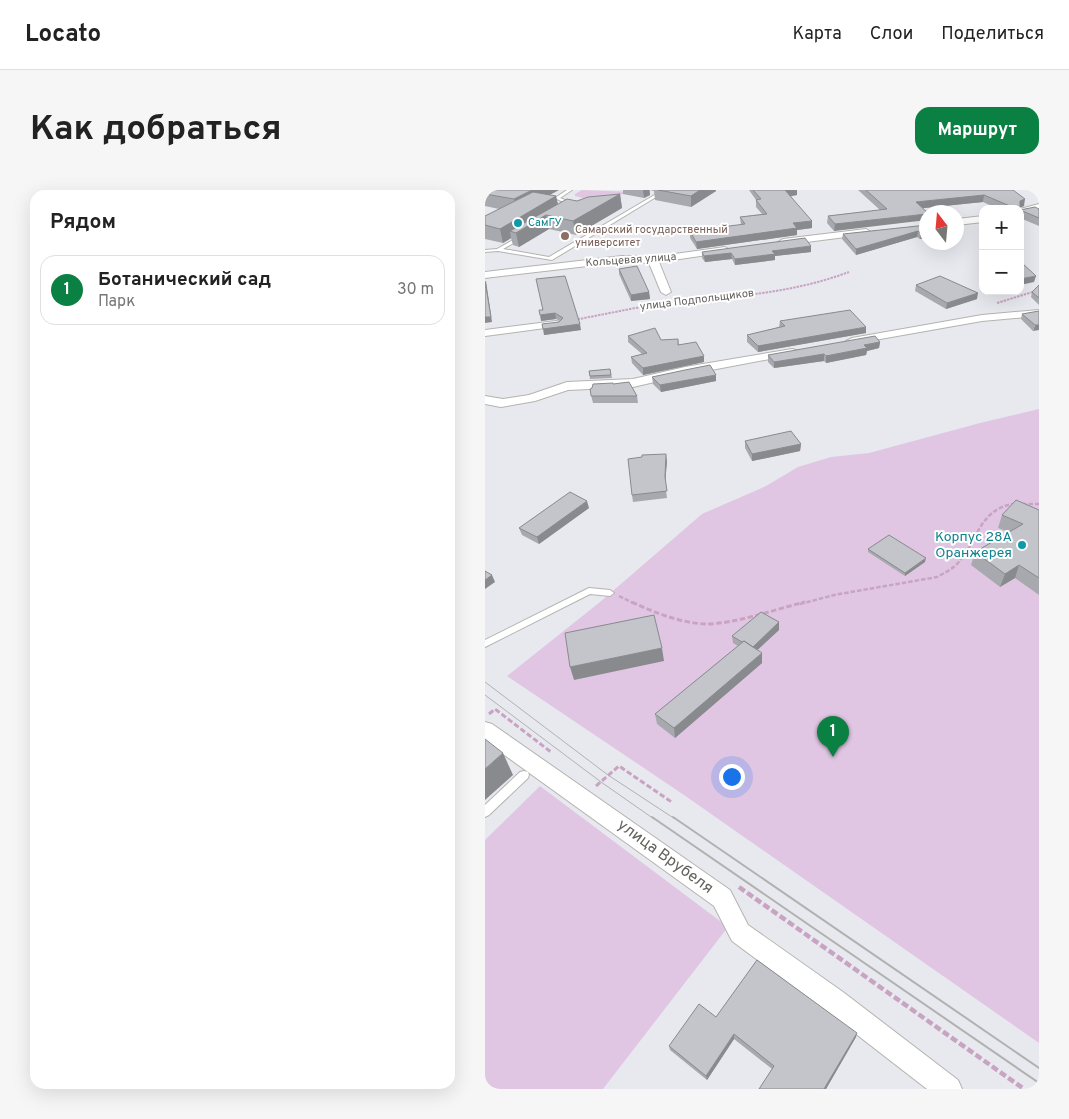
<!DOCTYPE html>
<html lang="ru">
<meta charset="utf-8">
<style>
:root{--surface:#fff;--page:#f6f6f6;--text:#222;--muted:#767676;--line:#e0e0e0;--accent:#0b8043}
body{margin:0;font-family:Overpass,sans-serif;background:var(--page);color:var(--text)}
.controls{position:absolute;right:15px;top:15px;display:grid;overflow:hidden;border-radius:10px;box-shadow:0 5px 20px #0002}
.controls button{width:45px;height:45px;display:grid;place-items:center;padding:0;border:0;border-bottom:1px solid var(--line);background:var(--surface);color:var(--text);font:25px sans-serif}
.compass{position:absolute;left:434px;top:15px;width:45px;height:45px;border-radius:50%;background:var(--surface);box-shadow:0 5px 20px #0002;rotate:344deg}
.you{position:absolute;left:246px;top:586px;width:18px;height:18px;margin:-12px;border:4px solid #fff;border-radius:50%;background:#1a73e8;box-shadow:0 0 0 8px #1a73e833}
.badge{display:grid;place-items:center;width:32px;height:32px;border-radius:50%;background:var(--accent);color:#fff;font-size:16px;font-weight:700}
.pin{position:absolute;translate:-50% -41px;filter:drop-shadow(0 1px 2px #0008)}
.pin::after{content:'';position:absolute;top:26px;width:18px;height:15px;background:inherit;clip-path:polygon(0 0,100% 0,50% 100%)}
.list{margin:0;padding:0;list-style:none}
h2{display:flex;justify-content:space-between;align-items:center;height:65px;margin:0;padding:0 20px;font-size:21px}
h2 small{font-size:16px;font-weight:400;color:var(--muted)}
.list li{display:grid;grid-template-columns:32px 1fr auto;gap:15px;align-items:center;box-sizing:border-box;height:70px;margin:0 10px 10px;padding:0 10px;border:1px solid var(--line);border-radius:15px}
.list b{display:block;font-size:19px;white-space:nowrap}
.list p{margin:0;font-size:16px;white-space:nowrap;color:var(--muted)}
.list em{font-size:16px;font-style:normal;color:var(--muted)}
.map{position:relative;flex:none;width:554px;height:899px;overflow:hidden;border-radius:15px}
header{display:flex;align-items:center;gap:30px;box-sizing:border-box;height:70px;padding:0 25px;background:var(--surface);border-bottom:1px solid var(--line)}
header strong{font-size:24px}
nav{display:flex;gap:28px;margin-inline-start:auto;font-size:18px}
.intro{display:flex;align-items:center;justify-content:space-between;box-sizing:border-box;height:120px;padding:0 30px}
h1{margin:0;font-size:35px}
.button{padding:12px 22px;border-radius:15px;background:var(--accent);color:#fff;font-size:18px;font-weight:700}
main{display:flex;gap:30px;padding:0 30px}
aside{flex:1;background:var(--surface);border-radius:15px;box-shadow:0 5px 20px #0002}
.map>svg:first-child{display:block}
.green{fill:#e1c6e4}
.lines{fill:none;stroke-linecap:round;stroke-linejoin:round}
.lane-casing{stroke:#b5b3af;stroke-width:2}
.street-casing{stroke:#b5b3af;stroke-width:2}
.path-far3{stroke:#c9a4c2;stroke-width:2;stroke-dasharray:2.5 1;stroke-linecap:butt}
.path-far2{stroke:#c9a4c2;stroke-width:2.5;stroke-dasharray:4.5 2;stroke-linecap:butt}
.path-far1{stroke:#c9a4c2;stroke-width:3;stroke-dasharray:5.5 2.5;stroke-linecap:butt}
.path{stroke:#c9a4c2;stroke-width:4.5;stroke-dasharray:7 3;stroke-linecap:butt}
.lane{fill:#fff;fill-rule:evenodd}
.street{fill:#fff;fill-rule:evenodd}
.tram-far1{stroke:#b1b1b0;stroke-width:1}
.tram{stroke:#b1b1b0;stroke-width:2}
.wall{fill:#a8a9ae}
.shaded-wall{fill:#888a8d}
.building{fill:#c3c5ca;stroke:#888a8d}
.culture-dot{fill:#0f9aa8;stroke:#fff;stroke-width:2}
.education-dot{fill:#8d6e63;stroke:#fff;stroke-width:2}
.labels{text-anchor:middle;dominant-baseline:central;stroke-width:4;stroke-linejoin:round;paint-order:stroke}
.far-culture-label{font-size:11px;fill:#0d838f;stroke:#fff;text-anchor:start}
.far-education-label{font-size:11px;fill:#785e54;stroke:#fff;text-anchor:start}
.far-street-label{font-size:11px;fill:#65625e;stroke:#fff}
.culture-label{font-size:14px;fill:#0d838f;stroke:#fff;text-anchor:end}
.near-street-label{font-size:16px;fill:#65625e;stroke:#fff}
</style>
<header>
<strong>Locato</strong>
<nav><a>Карта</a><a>Слои</a><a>Поделиться</a></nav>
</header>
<div class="intro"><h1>Как добраться</h1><a class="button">Маршрут</a></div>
<main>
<aside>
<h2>Рядом<small></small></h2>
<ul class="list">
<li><span class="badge">1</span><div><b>Ботанический сад</b><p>Парк</p></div><em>30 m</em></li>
</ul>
</aside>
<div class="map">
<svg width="554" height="899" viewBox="0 0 554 899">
<rect width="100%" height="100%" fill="#e7e9ef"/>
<path class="green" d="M97 0 150 2 106 10 90 6V4Z
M554 219V853L199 605 22 486 115 412 217 324 281 296 313 277 346 267 384 263 495 233Z
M55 596 243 737 118 899H0V650Z"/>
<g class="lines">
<defs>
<path id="lane" d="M82 0H87L75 8 90 14V16H86L70 8Z
M173 3 176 4 67 70 13 61 0 62V60L12 59 37 45 39 46V47L18 59 64 67Z
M104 398 125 400 129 403 125 406 105 404 0 457V450Z
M39 581 43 582 44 585 43 588 4 625 0 627V615L35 582Z"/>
<path id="street" d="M554 14V20L535 25V19Z
M498 26V32L472 35V29Z
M381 39 386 42 384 44 298 55 293 52 298 49Z
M240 57 245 60 243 62 174 72 186 102 181 105 176 102 164 73 137 72 0 88V82L137 66 168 67Z
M554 120V126L497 131 367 154 361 151 367 148 497 125Z
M71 131 75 132 77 134 75 136 0 146V140Z
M307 159 311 160 313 162 311 164 200 185 148 197 83 200 50 211 16 217 0 214V206L18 209 44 205 82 192 148 189 200 177Z
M0 532 7 534 245 700 263 735 358 802 473 890 477 899H442L340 820 247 751 229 716 0 551Z"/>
</defs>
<use href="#lane" class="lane-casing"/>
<use href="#street" class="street-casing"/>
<path class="path-far3" d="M190 111C249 107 308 103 364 82
M512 113 554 100
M89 130 176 113"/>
<path class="path-far2" d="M537 314H554
M134 406 150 414
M315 414 349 405 452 387C459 383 466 380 472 374 493 352 493 320 528 314"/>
<path class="path-far1" d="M147 412C170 423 196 433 221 434 250 434 291 419 320 412
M4 524 10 519 66 562
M111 596 134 576 188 613"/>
<path class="path" d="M254 697 539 899"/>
<use href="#lane" class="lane"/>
<use href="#street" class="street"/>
<path class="tram-far1" d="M0 492 123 585 190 629
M0 505 116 592 169 629"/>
<path class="tram" d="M167 627 554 893
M188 627 554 878"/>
</g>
<path class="wall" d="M0 0 65 5 71 6 73 14 135 4 137 18 91 45 64 39 34 57 28 55 26 48 18 53 0 49V26L14 19 0 16Z
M138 0H231V1L206 17 170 10 169 1 165 0V5L159 8 138 4Z
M264 0H312V5L306 6 327 38 312 40V45L212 59 205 48V41L256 35 255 27 277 24 271 17V10Z
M373 0H528L539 16 535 17V20L554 19V36L535 28V19H513L498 12 438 18 349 41 342 33 343 26 395 20Z
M442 35 435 49 432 47 371 65 357 49 358 44Z
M326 56V62L290 66V70L250 75 247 69 220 72 217 68V62Z
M134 79 164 102 165 109 146 111 134 84Z
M51 89 96 140 59 145 75 131 71 129 56 131 58 120Z
M431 95 492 109 461 119 430 101Z
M554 95V115L546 107 547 102Z
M554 121 548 141 536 129 537 124Z
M295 131 381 143 273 162 262 152V145L294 137Z
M143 146 176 150 193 149 194 155 219 172 158 185 147 173 146 167 157 164 143 152Z
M395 152 394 158 382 161 381 165 341 173 339 171 289 178 283 172V165Z
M125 179 127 188 105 189 104 181Z
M167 187 231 191 176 202 168 194Z
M128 194 152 206 153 213H108L106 205Z
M260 251 316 254 315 261 267 271 260 258Z
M182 271 180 293 182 308 148 312 147 305Z
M104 318 54 354 37 345 34 338Z
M554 320V405L530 388 515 397 486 375 490 362 524 342 513 338 517 325Z
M383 359 440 372 420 386 383 362Z
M294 432V440L272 460 277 473 190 548 172 534 170 524 253 456 248 453 247 446Z
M231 827 371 847 341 899H274L287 879 249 849 222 890 185 860 184 856Z"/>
<path class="shaded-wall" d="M47 0H74L32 23 29 9Z
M158 0H164L165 5 159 8Z
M215 0H231V1L206 17V6Z
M300 0H312V5L300 7Z
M135 4 137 18 91 45 88 31Z
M499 5 498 12 430 19 431 12Z
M71 6 74 20 61 25 64 39 34 57 31 43 25 41 26 48 18 53 15 39Z
M540 9 539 16 534 18 535 11Z
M442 24V30L349 41 350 34Z
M327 31V38L312 40V45L212 59 211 52 308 33Z
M433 41 432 47 371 65V59Z
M442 43V49H435L436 44Z
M326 56V62L290 66V70L250 75V69L287 61Z
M246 63 247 69 220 72 219 66Z
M551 86 549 92 535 95V89Z
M1 91 7 132 0 133V127Z
M164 102 165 109 146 111V105Z
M493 103 492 109 461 119 462 113Z
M70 123 71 129 56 131 55 125Z
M95 134 96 140 59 145 58 139Z
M550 135H554V140L548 141Z
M381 137V143L273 162V156Z
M395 152 394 158 382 161 381 165 341 173V166L379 155Z
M339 164V171L289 178V172Z
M219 166V172L158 185V178Z
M231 185V191L176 202 175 195Z
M316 254 315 261 267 271V264Z
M181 264 182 271 180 294V287Z
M102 311 104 318 54 354 52 347Z
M441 368 440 372 420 386V383Z
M534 375 530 388 515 397 520 384Z
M7 385 10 392 0 399V390Z
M294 432V440L267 465V458Z
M177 458 179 471 89 490 85 477Z
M277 463V473L190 548 189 538Z
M18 563 28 585 0 610V579Z
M372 843 371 847 341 899H339Z
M249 844V849L222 890 221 886Z"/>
<path class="building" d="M0 0H47L29 9 0 4Z
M173 0H215L206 6Z
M268 0H300L327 31 308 33 312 38 211 52 205 41 260 34 255 27 282 24 271 10 276 9Z
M381 0H528L540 9 535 11V20L550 17 554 19V28L535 20V19H532L499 5 431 12 442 22V24L350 34 343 26 402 19Z
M48 2 71 6 15 39 0 35V26Z
M135 4 88 31 61 25 31 43 25 41 82 9 92 11 103 7Z
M442 35V43L436 44 433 41 371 59 358 44Z
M320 48 326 56 287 61 290 64 250 69 246 63 219 66 217 62Z
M537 73 551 86 535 89V74Z
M152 76 164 102 146 105 134 79Z
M80 86 95 134 58 139 57 134 74 132 78 128 70 123 55 125 54 120H58L51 89Z
M455 86 493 103 462 113 431 95Z
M0 91 6 127H0Z
M554 95V108L547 102Z
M365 120 381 137 273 156 262 145 300 136 295 131Z
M554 121V135H550L537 124Z
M170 138 176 150 193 149V155L211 152 219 166 158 178 146 167 162 163 143 146Z
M390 146 395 152 379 155 382 158 341 166 339 164 289 172 283 165Z
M225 175 231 185 175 195 167 187 200 180Z
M125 179 126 185 105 186 104 181Z
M144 192 152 206H106V205L105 199 107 198 108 194 128 193V194Z
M306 241 316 254 267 264 260 251Z
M181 264 180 287 182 301 147 305 143 269 157 267V265Z
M85 302 102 311 52 347 34 338Z
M531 310 554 320V388L534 375 520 384 490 362 538 334 517 325Z
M404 345 441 368 420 383 383 359Z
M0 381 7 385 0 390Z
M276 422 294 432 268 457 259 451 257 452 247 446Z
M169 425 177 458 85 477 80 443Z
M259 451 277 463 189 538 170 524Z
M0 549 18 563 0 579Z
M272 770 372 843 339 899H274L289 876 249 844 221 886 184 856 214 814 231 827Z"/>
<g class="culture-dot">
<circle cx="33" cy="33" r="5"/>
<circle cx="537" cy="355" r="5"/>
</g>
<circle class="education-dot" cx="80" cy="46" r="5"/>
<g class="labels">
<g class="far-culture-label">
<text x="43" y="33">СамГУ</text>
</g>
<g class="far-education-label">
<text x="90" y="40">Самарский государственный<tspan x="90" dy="13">университет</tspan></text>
</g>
<g class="far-street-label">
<text transform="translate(146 70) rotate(-4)">Кольцевая улица</text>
<text transform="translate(212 110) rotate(-7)">улица Подпольщиков</text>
</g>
<g class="culture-label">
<text x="527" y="347">Корпус 28А<tspan x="527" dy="16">Оранжерея</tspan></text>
</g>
<g class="near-street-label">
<text transform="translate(180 667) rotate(36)">улица Врубеля</text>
</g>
</g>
</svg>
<div class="controls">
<button>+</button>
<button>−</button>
</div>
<svg class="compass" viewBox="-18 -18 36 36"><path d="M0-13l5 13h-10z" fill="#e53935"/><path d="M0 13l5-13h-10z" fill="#767676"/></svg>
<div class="you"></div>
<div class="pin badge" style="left:348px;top:567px">1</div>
</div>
</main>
